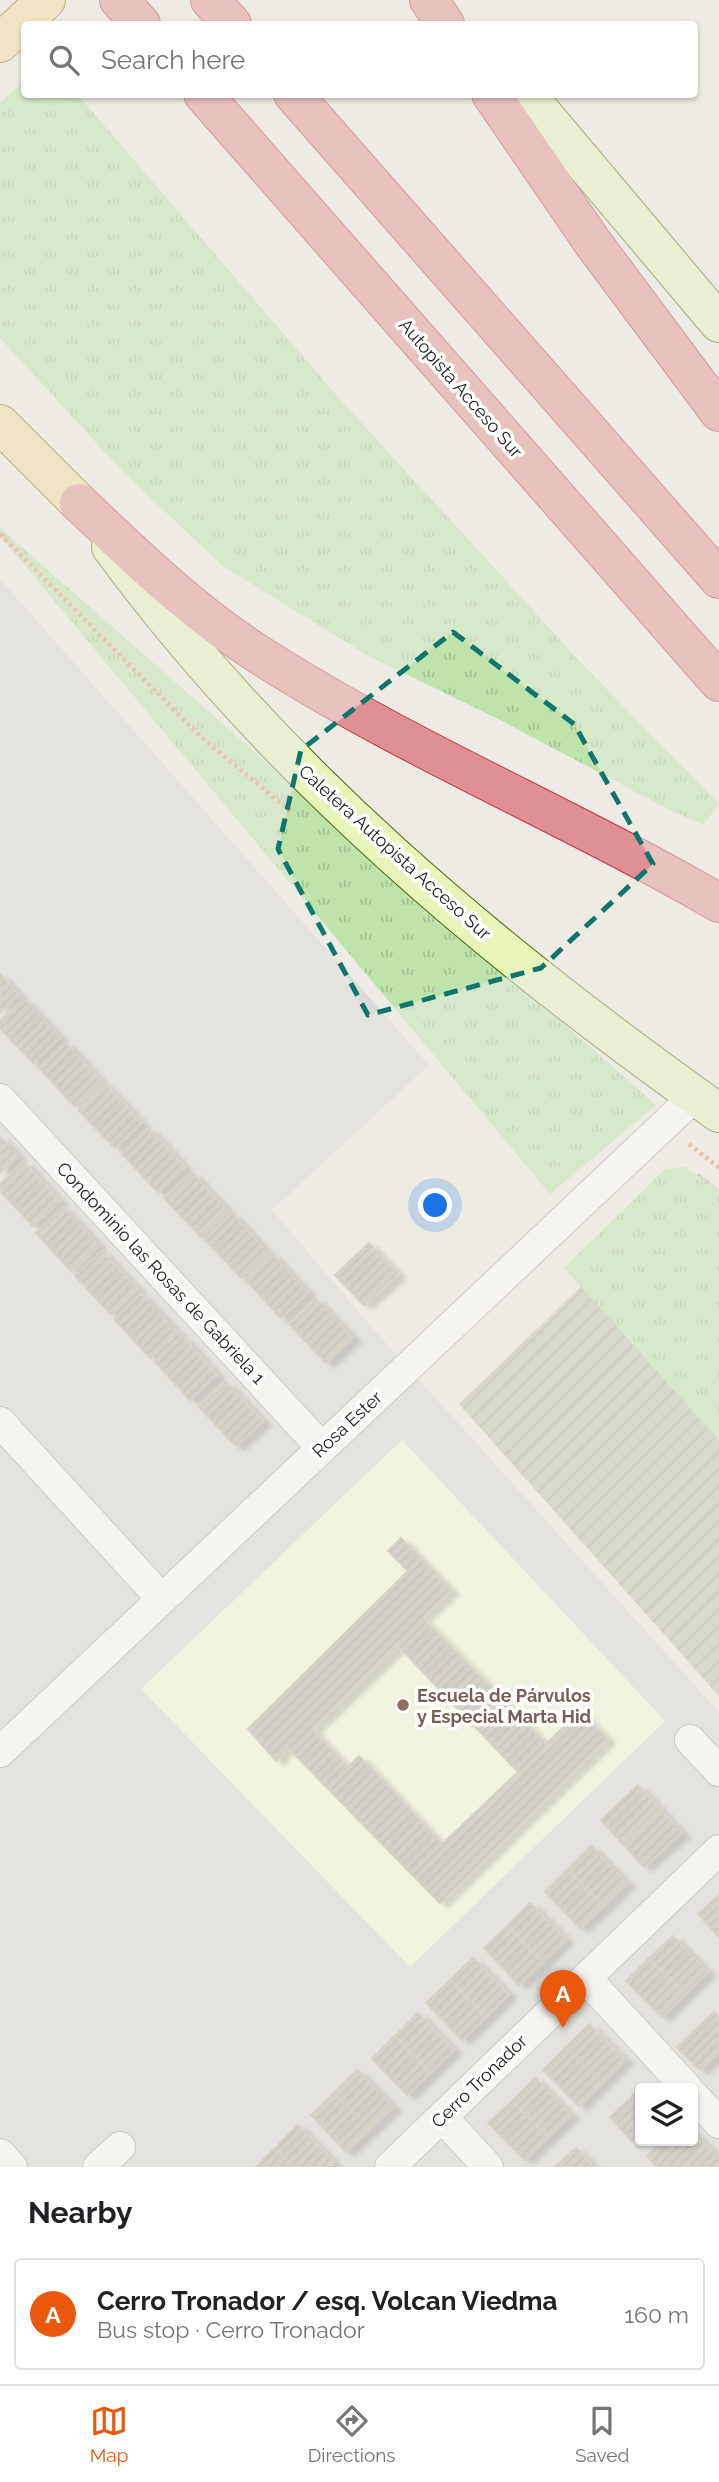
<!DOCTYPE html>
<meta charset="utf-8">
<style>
:root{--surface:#fff;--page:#f2f2f2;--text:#202124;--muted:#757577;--line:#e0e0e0;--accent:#ea580c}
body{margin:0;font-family:Raleway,sans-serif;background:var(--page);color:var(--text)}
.controls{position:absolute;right:21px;bottom:21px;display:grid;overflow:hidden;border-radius:7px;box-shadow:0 2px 5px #0004}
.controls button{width:63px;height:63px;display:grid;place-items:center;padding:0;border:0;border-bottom:2px solid var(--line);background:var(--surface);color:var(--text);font:35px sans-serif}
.you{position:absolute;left:436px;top:1206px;width:24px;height:24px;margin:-18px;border:5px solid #fff;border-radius:50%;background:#1a73e8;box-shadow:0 0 0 10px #1a73e833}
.badge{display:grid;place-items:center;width:46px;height:46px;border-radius:50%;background:var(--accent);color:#fff;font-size:23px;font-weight:700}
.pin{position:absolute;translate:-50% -58px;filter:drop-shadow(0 2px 4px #0008)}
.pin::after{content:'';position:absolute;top:37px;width:24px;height:21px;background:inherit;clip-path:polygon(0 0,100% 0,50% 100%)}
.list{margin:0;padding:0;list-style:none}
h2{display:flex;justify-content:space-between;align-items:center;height:91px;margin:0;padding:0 28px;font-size:30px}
h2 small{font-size:23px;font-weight:400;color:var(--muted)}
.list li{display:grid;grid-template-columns:46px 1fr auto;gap:21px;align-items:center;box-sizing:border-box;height:112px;margin:0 14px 14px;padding:0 14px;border:2px solid var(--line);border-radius:7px}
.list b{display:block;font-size:26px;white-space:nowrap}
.list p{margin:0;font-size:23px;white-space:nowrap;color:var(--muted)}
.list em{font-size:23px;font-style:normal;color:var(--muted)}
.icon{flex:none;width:38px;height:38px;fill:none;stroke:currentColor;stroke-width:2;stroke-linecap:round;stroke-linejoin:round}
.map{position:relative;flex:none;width:719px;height:2167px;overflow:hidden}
.search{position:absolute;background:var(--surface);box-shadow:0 2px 5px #0004;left:21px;right:21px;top:21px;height:77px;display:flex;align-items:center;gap:18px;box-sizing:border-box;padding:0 24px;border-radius:7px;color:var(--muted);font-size:26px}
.sheet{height:217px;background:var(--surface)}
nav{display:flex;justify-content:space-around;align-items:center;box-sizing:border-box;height:98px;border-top:2px solid var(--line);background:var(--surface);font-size:19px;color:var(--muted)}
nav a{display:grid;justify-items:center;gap:4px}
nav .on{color:var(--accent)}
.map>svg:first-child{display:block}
.residential{fill:#dadad9;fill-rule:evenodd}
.education{fill:#f7fcdd}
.construction{fill:url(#construction-furrows)}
.grass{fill:url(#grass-tufts)}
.building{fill:url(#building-hatch);stroke:#bdb4a6;stroke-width:2;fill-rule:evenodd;filter:url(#shadow)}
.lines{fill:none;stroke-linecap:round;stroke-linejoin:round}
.minor-casing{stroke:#a3a3a3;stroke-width:32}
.secondary-casing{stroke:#516a0d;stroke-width:40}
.primary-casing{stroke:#8a740b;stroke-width:40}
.motorway-casing{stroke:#ca314d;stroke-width:40}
.path{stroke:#ee9372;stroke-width:4.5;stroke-dasharray:3.5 3.5;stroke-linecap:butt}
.minor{stroke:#fff;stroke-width:30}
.secondary{stroke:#e8f4ba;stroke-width:38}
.primary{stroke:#f4dea1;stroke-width:38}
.motorway{stroke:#df9092;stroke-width:38}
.marked{fill:none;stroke:#0f766e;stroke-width:5;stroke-dasharray:14 9;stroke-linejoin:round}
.education-dot{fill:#8d6e63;stroke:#fff;stroke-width:2.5}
.labels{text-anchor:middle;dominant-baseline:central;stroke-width:7;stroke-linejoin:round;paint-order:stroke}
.street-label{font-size:18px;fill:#1c1c1c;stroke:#fff}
.education-label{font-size:18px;font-weight:bold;fill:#785e54;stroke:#fff;text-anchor:start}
</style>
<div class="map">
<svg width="719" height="2167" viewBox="0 0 719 2167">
<defs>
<pattern id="construction-furrows" width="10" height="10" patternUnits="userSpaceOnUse" patternTransform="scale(1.75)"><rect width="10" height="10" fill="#bec1af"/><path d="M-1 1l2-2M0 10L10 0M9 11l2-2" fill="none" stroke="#a3a596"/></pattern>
<pattern id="grass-tufts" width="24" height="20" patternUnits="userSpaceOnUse" patternTransform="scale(1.75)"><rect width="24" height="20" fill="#bee4ac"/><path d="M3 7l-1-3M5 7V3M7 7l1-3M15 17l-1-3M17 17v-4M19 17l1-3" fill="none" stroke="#a3c393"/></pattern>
<pattern id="building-hatch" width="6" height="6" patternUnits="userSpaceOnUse" patternTransform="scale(1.75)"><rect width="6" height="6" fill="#b9b4ac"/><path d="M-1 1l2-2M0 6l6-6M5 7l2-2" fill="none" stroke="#9e9a93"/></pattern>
<filter id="shadow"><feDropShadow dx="8" dy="4.5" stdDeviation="2" flood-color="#0004"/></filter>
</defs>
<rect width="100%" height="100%" fill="#edebe3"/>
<path class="residential" d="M0 579 429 1065 272 1210 384 1341 719 1712V2167H0ZM640 2088H693V2141H640Z"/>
<path class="education" d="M402 1440 665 1721 410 1967 141 1689Z"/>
<path class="construction" d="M699 1173 719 1190V1696L459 1404Z"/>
<path class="grass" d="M24 81V94L78 95 337 396 584 666 719 804 703 825 662 806 504 722 367 655 223 566 125 474 0 338V103Z
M0 528 656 1105 550 1194 0 536Z
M684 1167 719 1190V1440L564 1268 665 1169Z"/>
<path class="building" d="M0 974 19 995 0 1013Z
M24 999 60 1038 33 1063 0 1028V1021Z
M66 1043 102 1082 75 1107 39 1068Z
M105 1084 142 1123 115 1148 78 1110Z
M149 1128 185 1167 158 1192 122 1154Z
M0 1137 18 1156 0 1173Z
M24 1162 60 1201 33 1226 0 1191V1184Z
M192 1173 228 1211 201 1237 164 1198Z
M63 1207 99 1246 72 1272 36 1233Z
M232 1213 268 1253 241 1278 205 1239Z
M369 1243 398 1274 364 1305 335 1275Z
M102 1251 138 1289 111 1314 75 1276Z
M272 1254 308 1293 281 1318 245 1279Z
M141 1294 178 1333 150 1358 114 1319Z
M316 1299 353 1338 326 1363 290 1325Z
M182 1336 217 1375 190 1400 154 1361Z
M226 1382 263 1421 236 1446 199 1407Z
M401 1538 451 1590 422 1618 546 1744 580 1711 607 1739 440 1903 287 1747 276 1761 248 1729 408 1571 388 1551ZM398 1646 518 1772 442 1844 359 1756 348 1767 312 1729Z
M638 1785 660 1809 623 1844 601 1820Z
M660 1809 682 1833 644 1867 623 1844Z
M591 1846 627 1883 604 1906 568 1869Z
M568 1869 604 1906 580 1928 545 1892Z
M719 1895V1937L698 1914Z
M530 1903 566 1939 543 1962 507 1926Z
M507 1926 543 1962 519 1985 484 1948Z
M673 1936 708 1972 685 1994 649 1958Z
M473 1958 509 1994 486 2017 450 1980Z
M649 1958 685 1994 662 2017 626 1981Z
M450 1980 486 2017 462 2040 426 2003Z
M714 2012 719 2017V2052L700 2070 677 2047Z
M418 2013 454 2050 430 2073 395 2036Z
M589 2024 625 2060 602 2083 566 2047Z
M395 2036 430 2073 407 2095 372 2059Z
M566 2047 602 2083 579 2106 543 2070Z
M357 2070 393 2107 370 2129 334 2093Z
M535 2078 571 2115 548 2137 512 2101Z
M640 2089V2133L632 2141 610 2117Z
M334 2093 370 2129 346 2152 311 2115Z
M512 2101 548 2137 525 2160 488 2123Z
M298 2125 334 2162 329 2167H294L275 2148Z
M693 2130 706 2145 683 2167H657L647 2156 663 2141H693Z
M706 2145 719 2158V2167H683Z
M275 2148 294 2167H256Z
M576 2148 594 2167H555Z"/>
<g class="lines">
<defs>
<path id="minor" d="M0 1099 322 1448
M0 1422 162 1599
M690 1740 719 1771
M0 1752 695 1096
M586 1978 687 2088
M693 2095 719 2123
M442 2117 488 2167
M0 2154 12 2167
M98 2167 120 2147
M390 2167 719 1850"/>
<path id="secondary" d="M526 94 719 323
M111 547C276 772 493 953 719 1113"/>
<path id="primary" d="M0 43 46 0
M0 424 79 503"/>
<path id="motorway" d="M119 0 141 24
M210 0 232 24
M429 0 445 24
M203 94 719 682
M293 94 719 579
M491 94 593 243 719 412
M79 503C138 559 197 616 266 659 411 751 571 817 719 903"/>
</defs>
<use href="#minor" class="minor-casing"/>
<use href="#secondary" class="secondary-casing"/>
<use href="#primary" class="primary-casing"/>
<use href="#motorway" class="motorway-casing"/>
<path class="path" d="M0 534 200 736 290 811
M689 1144 719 1168"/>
<use href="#minor" class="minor"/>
<use href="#secondary" class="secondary"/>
<use href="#primary" class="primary"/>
<use href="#motorway" class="motorway"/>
</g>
<path d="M0 0H719V2167H0ZM453 632 574 724 653 864 541 968 368 1015 278 849 301 750Z" fill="#edebe3" fill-opacity=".55" fill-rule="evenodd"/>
<path class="marked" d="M453 632 574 724 653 864 541 968 368 1015 278 849 301 750Z"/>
<circle class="education-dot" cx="403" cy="1705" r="7"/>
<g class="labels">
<g class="street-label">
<text transform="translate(461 388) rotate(49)">Autopista Acceso Sur</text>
<text transform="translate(395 852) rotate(42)">Caletera Autopista Acceso Sur</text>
<text transform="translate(161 1273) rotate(47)">Condominio las Rosas de Gabriela 1</text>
<text transform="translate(347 1424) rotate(-43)">Rosa Ester</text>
<text transform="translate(479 2081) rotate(-44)">Cerro Tronador</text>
</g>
<g class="education-label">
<text x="417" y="1695">Escuela de Párvulos<tspan x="417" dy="21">y Especial Marta Hid</tspan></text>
</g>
</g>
</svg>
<div class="controls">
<button><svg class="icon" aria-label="layers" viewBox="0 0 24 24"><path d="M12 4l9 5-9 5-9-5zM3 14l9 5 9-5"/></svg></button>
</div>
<div class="you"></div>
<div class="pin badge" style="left:563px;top:2028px">A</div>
<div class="search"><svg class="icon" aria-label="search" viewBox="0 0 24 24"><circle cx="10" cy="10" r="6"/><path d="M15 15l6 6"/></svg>Search here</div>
</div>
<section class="sheet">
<h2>Nearby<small></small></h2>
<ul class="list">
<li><span class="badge">A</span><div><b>Cerro Tronador / esq. Volcan Viedma</b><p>Bus stop · Cerro Tronador</p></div><em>160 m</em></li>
</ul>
</section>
<nav>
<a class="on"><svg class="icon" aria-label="map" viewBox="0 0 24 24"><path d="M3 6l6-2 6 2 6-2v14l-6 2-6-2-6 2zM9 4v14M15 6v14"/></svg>Map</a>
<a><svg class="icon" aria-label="directions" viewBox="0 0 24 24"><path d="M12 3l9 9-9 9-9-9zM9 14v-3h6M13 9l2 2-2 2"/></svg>Directions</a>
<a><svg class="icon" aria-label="saved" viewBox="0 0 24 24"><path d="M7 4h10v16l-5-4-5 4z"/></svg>Saved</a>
</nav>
